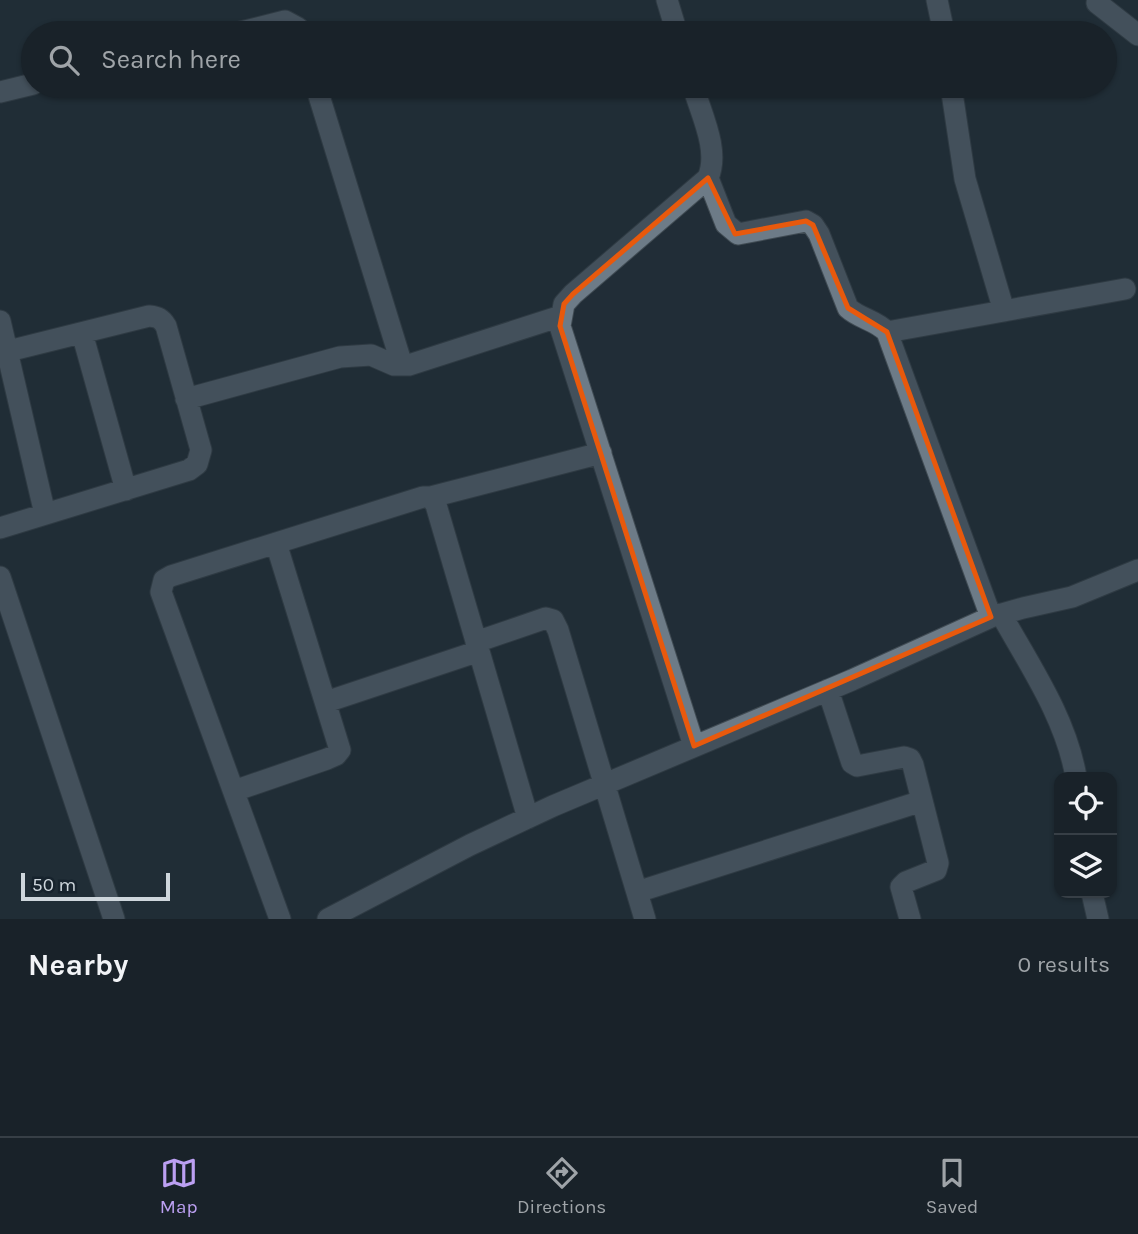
<!DOCTYPE html>
<style>
:root{--surface:#192229;--page:#222a31;--text:#f1f3f6;--muted:#9fa4a8;--line:#373f46;--accent:#bca0f2}
body{margin:0;font-family:Karla,sans-serif;background:var(--page);color:var(--text)}
.controls{position:absolute;right:21px;bottom:21px;display:grid;overflow:hidden;border-radius:14px;box-shadow:0 2px 5px #0004}
.controls button{width:63px;height:63px;display:grid;place-items:center;padding:0;border:0;border-bottom:2px solid var(--line);background:var(--surface);color:var(--text);font:35px sans-serif}
.scale{position:absolute;left:21px;bottom:18px;width:149px;box-sizing:border-box;padding-left:7px;border:4px solid #ced6dc;border-top:0;font-size:19px;line-height:24px;white-space:nowrap;color:#ced6dc;-webkit-text-stroke:5px #17232d;paint-order:stroke}
.list{margin:0;padding:0;list-style:none}
h2{display:flex;justify-content:space-between;align-items:center;height:91px;margin:0;padding:0 28px;font-size:30px}
h2 small{font-size:23px;font-weight:400;color:var(--muted)}
.icon{flex:none;width:38px;height:38px;fill:none;stroke:currentColor;stroke-width:2;stroke-linecap:round;stroke-linejoin:round}
.map{position:relative;flex:none;width:1138px;height:919px;overflow:hidden}
.search{position:absolute;background:var(--surface);box-shadow:0 2px 5px #0004;left:21px;right:21px;top:21px;height:77px;display:flex;align-items:center;gap:18px;box-sizing:border-box;padding:0 24px;border-radius:38px;color:var(--muted);font-size:26px}
.sheet{height:217px;background:var(--surface)}
nav{display:flex;justify-content:space-around;align-items:center;box-sizing:border-box;height:98px;border-top:2px solid var(--line);background:var(--surface);font-size:19px;color:var(--muted)}
nav a{display:grid;justify-items:center;gap:4px}
nav .on{color:var(--accent)}
.map>svg:first-child{display:block}
.lines{fill:none;stroke-linecap:round;stroke-linejoin:round}
.minor-casing{stroke:#404b53;stroke-width:23}
.minor{stroke:#6d7b87;stroke-width:21}
.marked{fill:none;stroke:#e8590c;stroke-width:5;stroke-linejoin:round}
</style>
<div class="map">
<svg width="1138" height="919" viewBox="0 0 1138 919">
<rect width="100%" height="100%" fill="#212d37"/>
<g class="lines">
<defs>
<path id="minor" d="M667 0 677 33
M937 0 944 33
M1097 3 1138 35
M237 33 285 21 298 28 300 33
M316 86 402 365
M693 86C701 114 720 150 708 178L573 294 564 304 560 326 694 746
M951 86 965 179 1004 311
M0 92 33 84
M708 178 726 224 738 234 806 221 813 225 819 234 848 308C860 319 876 320 887 332L991 617
M0 321 45 514
M887 332 1125 289
M82 333 126 490
M0 353 149 316C158 317 161 318 166 326L201 450 197 464 189 470 0 528
M186 399 340 357 371 355 394 365H409L561 316
M431 497 601 453
M0 577 114 919
M1001 614C1030 666 1066 718 1076 777
M476 642 546 618 553 620 558 630 645 919
M828 690 852 763 857 766 904 757 910 759 913 765 938 863 936 870 906 882 901 887 910 919
M326 702 479 651
M234 791 327 759 336 755 340 750 276 543
M637 892 922 801
M1092 893 1098 919
M280 919 161 592 164 580 171 576 423 497H431L436 505 528 818
M328 919 470 845 553 806 852 680 991 617 1023 608 1072 597 1138 570"/>
</defs>
<use href="#minor" class="minor-casing"/>
<use href="#minor" class="minor"/>
</g>
<path d="M0 0H1138V919H0ZM708 178 735 234 806 221 813 225 848 308 887 332 991 617 694 746 560 326 564 304 573 294Z" fill="#212d37" fill-opacity=".55" fill-rule="evenodd"/>
<path class="marked" d="M708 178 735 234 806 221 813 225 848 308 887 332 991 617 694 746 560 326 564 304 573 294Z"/>
</svg>
<div class="controls">
<button><svg class="icon" aria-label="locate" viewBox="0 0 24 24"><circle cx="12" cy="12" r="6"/><path d="M12 2v4M12 18v4M2 12h4M18 12h4"/></svg></button>
<button><svg class="icon" aria-label="layers" viewBox="0 0 24 24"><path d="M12 4l9 5-9 5-9-5zM3 14l9 5 9-5"/></svg></button>
</div>
<div class="scale">50 m</div>
<div class="search"><svg class="icon" aria-label="search" viewBox="0 0 24 24"><circle cx="10" cy="10" r="6"/><path d="M15 15l6 6"/></svg>Search here</div>
</div>
<section class="sheet">
<h2>Nearby<small>0 results</small></h2>
<ul class="list">
</ul>
</section>
<nav>
<a class="on"><svg class="icon" aria-label="map" viewBox="0 0 24 24"><path d="M3 6l6-2 6 2 6-2v14l-6 2-6-2-6 2zM9 4v14M15 6v14"/></svg>Map</a>
<a><svg class="icon" aria-label="directions" viewBox="0 0 24 24"><path d="M12 3l9 9-9 9-9-9zM9 14v-3h6M13 9l2 2-2 2"/></svg>Directions</a>
<a><svg class="icon" aria-label="saved" viewBox="0 0 24 24"><path d="M7 4h10v16l-5-4-5 4z"/></svg>Saved</a>
</nav>
